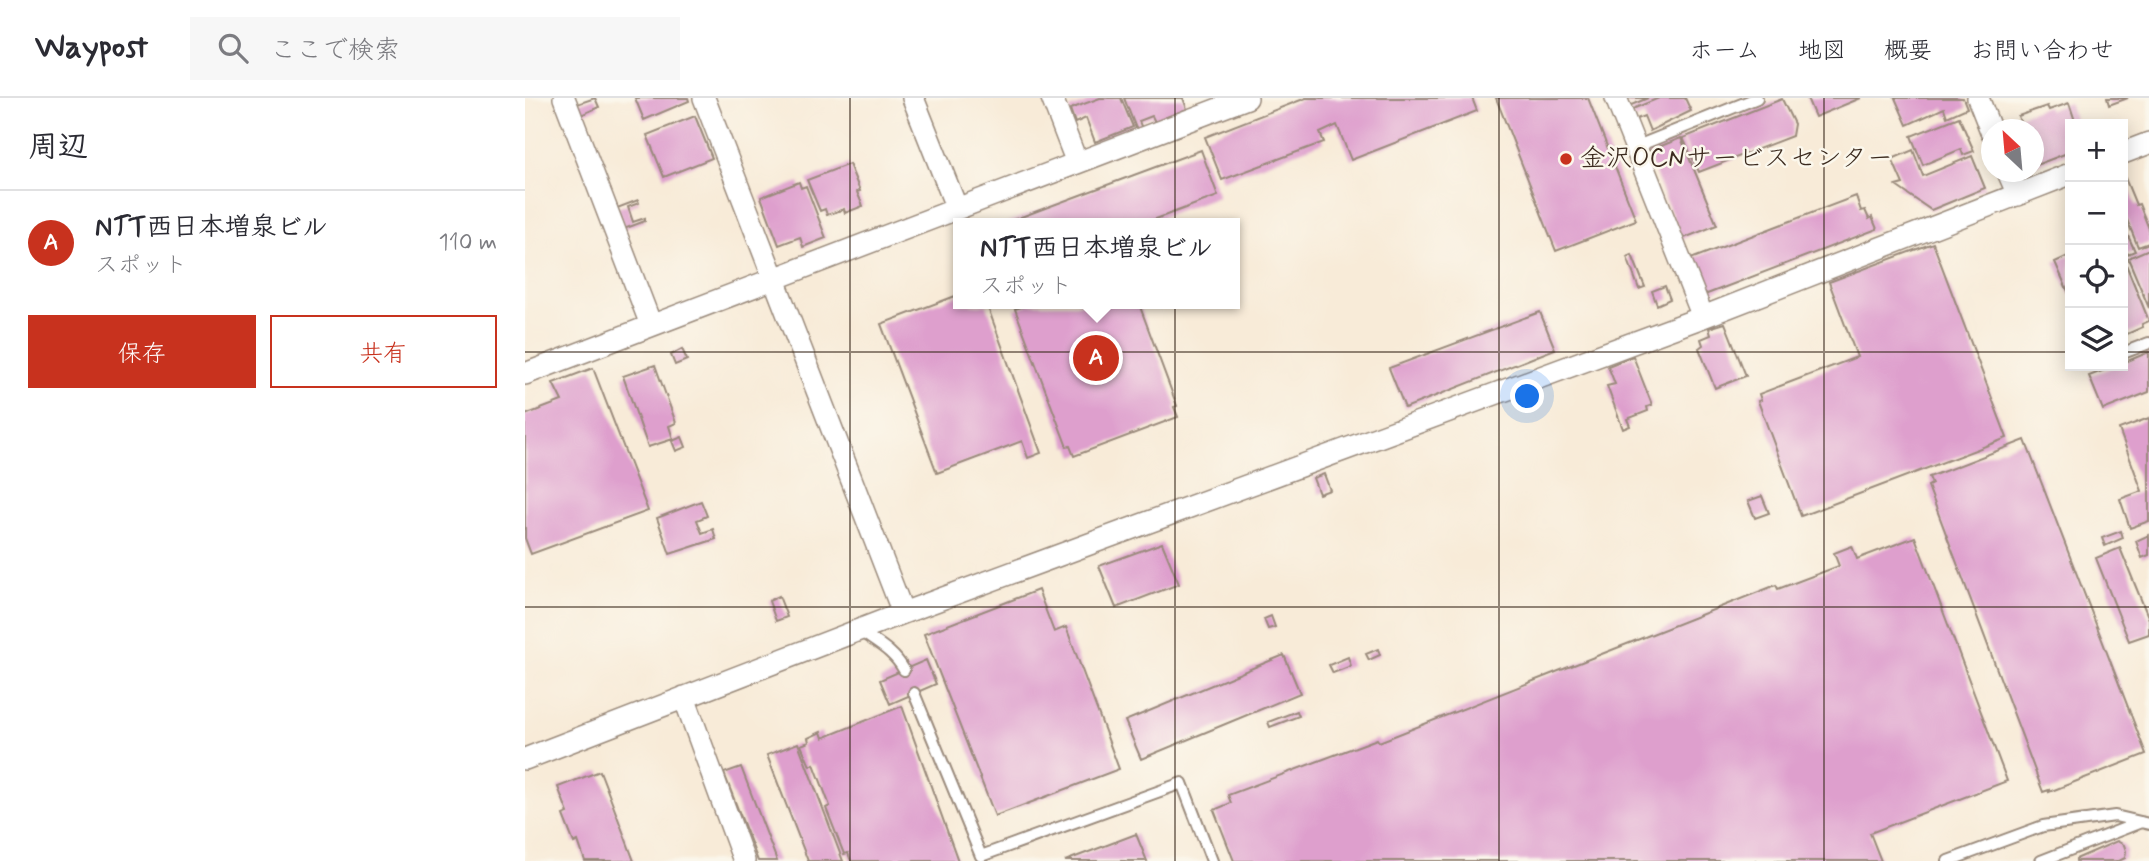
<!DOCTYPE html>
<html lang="ja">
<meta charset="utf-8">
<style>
:root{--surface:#fff;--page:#f7f7f7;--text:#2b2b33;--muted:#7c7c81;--line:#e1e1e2;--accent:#c8321e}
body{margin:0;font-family:Mynerve,"Klee One",sans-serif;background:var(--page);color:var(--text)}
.controls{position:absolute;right:21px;top:21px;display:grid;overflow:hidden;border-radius:0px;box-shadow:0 4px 18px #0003}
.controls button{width:63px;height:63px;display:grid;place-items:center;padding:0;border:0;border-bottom:2px solid var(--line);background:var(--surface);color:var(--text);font:35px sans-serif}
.compass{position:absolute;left:1456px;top:21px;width:63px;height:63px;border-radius:50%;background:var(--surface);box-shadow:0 4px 18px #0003;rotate:334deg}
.you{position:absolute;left:1003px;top:299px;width:24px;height:24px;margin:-18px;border:5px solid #fff;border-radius:50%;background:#1a73e8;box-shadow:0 0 0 10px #1a73e833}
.badge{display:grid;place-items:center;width:46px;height:46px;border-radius:50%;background:var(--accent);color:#fff;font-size:23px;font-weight:700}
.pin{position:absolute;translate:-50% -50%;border:4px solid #fff;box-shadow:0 2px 7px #0006}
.popup{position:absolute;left:428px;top:120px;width:287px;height:91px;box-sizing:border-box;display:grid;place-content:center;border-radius:0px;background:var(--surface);filter:drop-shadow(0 2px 5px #0005);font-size:23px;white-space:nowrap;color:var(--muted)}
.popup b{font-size:26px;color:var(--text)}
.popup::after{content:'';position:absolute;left:50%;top:100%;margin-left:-14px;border:14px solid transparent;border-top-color:var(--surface)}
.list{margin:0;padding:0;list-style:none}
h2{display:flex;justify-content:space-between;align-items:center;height:91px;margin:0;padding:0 28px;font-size:30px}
h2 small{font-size:23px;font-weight:400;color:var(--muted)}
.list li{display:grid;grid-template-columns:46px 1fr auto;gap:21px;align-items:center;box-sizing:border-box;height:105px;padding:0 28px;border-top:2px solid var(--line)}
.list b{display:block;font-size:26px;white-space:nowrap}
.list p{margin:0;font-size:23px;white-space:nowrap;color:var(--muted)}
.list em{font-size:23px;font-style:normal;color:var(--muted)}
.actions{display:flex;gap:14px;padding:21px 28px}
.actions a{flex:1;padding:16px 0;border:2px solid var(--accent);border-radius:0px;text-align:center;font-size:24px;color:var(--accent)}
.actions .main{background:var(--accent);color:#fff}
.icon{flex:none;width:38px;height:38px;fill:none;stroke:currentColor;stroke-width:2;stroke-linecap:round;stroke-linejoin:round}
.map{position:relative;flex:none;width:1624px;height:763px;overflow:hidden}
header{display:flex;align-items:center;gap:42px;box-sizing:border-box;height:98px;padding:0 35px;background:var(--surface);border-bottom:2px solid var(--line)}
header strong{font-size:33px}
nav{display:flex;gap:38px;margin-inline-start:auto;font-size:24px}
.search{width:490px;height:63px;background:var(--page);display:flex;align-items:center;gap:18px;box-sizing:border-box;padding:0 24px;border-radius:0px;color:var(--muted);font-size:26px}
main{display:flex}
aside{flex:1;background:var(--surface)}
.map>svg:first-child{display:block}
.building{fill:#de9fcd}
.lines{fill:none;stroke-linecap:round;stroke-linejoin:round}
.service-casing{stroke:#9a8a7b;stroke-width:14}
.minor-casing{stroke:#9a8a7b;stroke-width:24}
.service{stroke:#fff;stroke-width:10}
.minor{stroke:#fff;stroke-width:21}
.grid{fill:none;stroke:#3b2a1e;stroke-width:2;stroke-opacity:0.55}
.poi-dot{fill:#c8321e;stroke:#fbf7ec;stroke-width:2.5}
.labels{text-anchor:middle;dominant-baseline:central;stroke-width:5;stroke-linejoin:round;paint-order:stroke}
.poi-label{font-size:26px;fill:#3b2a1e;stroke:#fbf7ec;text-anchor:start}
</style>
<header>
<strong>Waypost</strong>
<div class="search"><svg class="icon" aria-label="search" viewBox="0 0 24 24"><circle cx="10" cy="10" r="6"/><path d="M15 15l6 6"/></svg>ここで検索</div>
<nav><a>ホーム</a><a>地図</a><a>概要</a><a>お問い合わせ</a></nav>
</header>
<main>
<aside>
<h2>周辺<small></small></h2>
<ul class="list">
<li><span class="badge">A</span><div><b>NTT西日本増泉ビル</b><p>スポット</p></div><em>110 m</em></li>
</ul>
<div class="actions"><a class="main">保存</a><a>共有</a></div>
</aside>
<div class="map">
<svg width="1624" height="763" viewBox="0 0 1624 763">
<rect width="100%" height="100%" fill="#fbf7ec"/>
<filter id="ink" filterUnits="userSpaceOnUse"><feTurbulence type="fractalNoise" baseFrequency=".0143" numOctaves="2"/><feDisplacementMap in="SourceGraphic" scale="14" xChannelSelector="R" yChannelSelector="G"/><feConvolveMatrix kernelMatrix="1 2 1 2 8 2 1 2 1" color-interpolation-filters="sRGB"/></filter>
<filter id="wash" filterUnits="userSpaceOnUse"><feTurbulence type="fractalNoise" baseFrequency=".00686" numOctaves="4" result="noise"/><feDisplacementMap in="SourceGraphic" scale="28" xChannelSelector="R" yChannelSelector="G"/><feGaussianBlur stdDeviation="1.57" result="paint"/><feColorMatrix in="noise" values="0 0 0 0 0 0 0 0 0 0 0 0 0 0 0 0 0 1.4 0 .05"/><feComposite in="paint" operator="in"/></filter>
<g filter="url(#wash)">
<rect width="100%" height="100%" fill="#f8ebd8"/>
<g id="blocks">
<path class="building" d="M70 0 74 9 56 17 52 6Z
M110 0H163L164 3 119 22Z
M575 0H596L608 29 570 44 561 20 550 25 545 11Z
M599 0H658L662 11 630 24 627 18 614 23 617 31 612 33Z
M781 0H947L952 13 826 62 812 27 795 35 799 44 697 82 680 39Z
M971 0H1063L1111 122 1031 153Z
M1101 0H1123L1104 8Z
M1134 0H1160L1166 13 1125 33 1119 18 1109 22 1105 12Z
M1282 0H1336L1290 19Z
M1370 0H1438L1442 10 1422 19 1419 10 1382 27Z
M1582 0H1603L1584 7Z
M1257 1 1269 26 1267 38 1174 74 1158 40Z
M1544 5 1551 26H1545V54L1511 67 1508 61V32H1498L1493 18 1522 8 1524 12Z
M170 18 187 60 139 79 122 37Z
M1434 19 1449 53 1438 57 1436 51 1398 67 1386 38Z
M1156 40 1192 127 1157 141 1121 54Z
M676 52 693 98 620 125H480Z
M1388 52 1398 78 1447 58 1460 90 1406 112 1371 88 1378 86 1367 61Z
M324 66 335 93 332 94 338 108 320 115 319 111 302 117 300 111 295 113 282 82Z
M1598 80H1600L1611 107 1614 106 1624 131V145L1613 149 1598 112Z
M274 84 276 90 281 88 301 140 278 149 275 139 254 147 236 99Z
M1331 98 1336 113 1340 112 1344 121 1347 119 1352 131 1182 196 1173 189 1163 162Z
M113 102 114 105 103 109 108 124 120 120V123L99 131 92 110Z
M1598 127 1610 153 1598 158Z
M1408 145 1482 340 1276 418 1233 303 1236 302 1234 296 1332 259 1304 184Z
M1624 151V210L1603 160Z
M1107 157 1120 189 1114 191 1102 159Z
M1545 157V198L1530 164Z
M1598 159 1624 223 1617 226 1618 229 1600 237 1598 232Z
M1140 188 1145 201 1132 207 1127 193Z
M433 197V206L462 207 516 355 503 360 497 343 412 375 356 226Z
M505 206H614L652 308 649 309 653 319 549 358 545 348 542 349 490 211Z
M1015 214 1030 251 880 310 864 270Z
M1200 225 1221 278 1190 290 1174 250 1178 247 1176 241 1186 237 1184 230Z
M157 251 162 262 150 267 146 257Z
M1624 254V294L1578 312 1564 278 1590 268H1598V265Z
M1108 258 1127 307 1122 309 1123 313 1102 321 1105 328 1098 331 1082 288 1090 286 1083 268Z
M130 267 151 325 144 328 148 341 123 349 98 278Z
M68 270 123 413 6 456 0 440V317L37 303 28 285Z
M1624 320V423L1605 430 1595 401 1617 393 1594 331Z
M157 339 161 349 151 353 147 343Z
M1500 342 1621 656 1524 694V692L1518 694 1403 388 1407 386 1404 379Z
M799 376 805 392 794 396 788 380Z
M1237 398 1244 415 1230 420 1223 403Z
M176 403 182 418 172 422 177 435 188 431 191 441 145 456 132 420Z
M1596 433 1598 440 1580 448 1577 440Z
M1624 437V457L1617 460 1611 443Z
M1390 439 1482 683 1345 735 1356 763H709L689 712 706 705 703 697 852 641 854 644 1251 487 1253 491 1314 468 1309 455 1327 448 1332 461Z
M637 445 654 486 591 510 574 468Z
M1595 450 1624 521V536L1604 543 1571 460Z
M513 492 529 534 541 529 594 671 470 718 399 536Z
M254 498 262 519 251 523 244 503Z
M746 518 750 529 743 531 739 521Z
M853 551 855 557 844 562 841 556Z
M759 557 775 595 616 661 600 623Z
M823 559 826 568 808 575 804 567Z
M401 562 411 586 365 606 355 582Z
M377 608 433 763H326L323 755 319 756 301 710 305 708 289 666 285 668 276 647 284 644 283 640 296 634 298 640Z
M772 613 774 618 745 629 743 624Z
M273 645 313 750 318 763H283L242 657Z
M216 669 252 763H233L199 675Z
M75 673 80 686 109 763H60L53 743 49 745 38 717 43 715 33 689Z
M611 736 622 763H540Z
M1592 743 1599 747 1601 753 1600 760 1594 763H1551V761Z"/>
</g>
</g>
<g filter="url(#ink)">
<use href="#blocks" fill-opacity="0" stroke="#9a8a7b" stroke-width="2"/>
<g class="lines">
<defs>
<path id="service" d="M1110 49 1232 0
M1598 255 1624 245
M334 532C351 545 368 552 379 572
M389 595 456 758 657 685 687 763
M1423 763 1518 728 1590 718 1624 726
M1516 763 1616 724"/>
<path id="minor" d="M39 0 126 227
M179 0 378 515
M388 0 432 111
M527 0 552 65
M1091 0 1178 219
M1453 0 1466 33
M1598 55 1624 45
M1483 74 1493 97
M0 276 722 0
M159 599 219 763
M0 661 378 515 1178 219 1545 76"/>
</defs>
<use href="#service" class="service-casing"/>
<use href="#minor" class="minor-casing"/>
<use href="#service" class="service"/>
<use href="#minor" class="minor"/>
</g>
</g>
<path class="grid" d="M325 0V763M650 0V763M974 0V763M1299 0V763M0 254H1545M1598 254H1624M0 509H1624"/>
<circle class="poi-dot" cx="1041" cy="61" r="7"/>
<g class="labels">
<g class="poi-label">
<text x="1055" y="61">金沢OCNサービスセンター</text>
</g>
</g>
</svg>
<div class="controls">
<button>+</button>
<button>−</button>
<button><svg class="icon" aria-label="locate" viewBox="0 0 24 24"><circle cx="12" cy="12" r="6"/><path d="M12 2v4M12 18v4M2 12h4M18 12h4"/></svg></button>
<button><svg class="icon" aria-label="layers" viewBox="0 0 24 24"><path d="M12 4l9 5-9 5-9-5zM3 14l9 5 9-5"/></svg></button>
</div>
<svg class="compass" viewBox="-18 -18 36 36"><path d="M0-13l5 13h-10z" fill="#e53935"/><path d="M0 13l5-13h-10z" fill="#7c7c81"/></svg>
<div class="you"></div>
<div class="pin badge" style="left:571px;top:260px">A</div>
<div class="popup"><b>NTT西日本増泉ビル</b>スポット</div>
</div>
</main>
